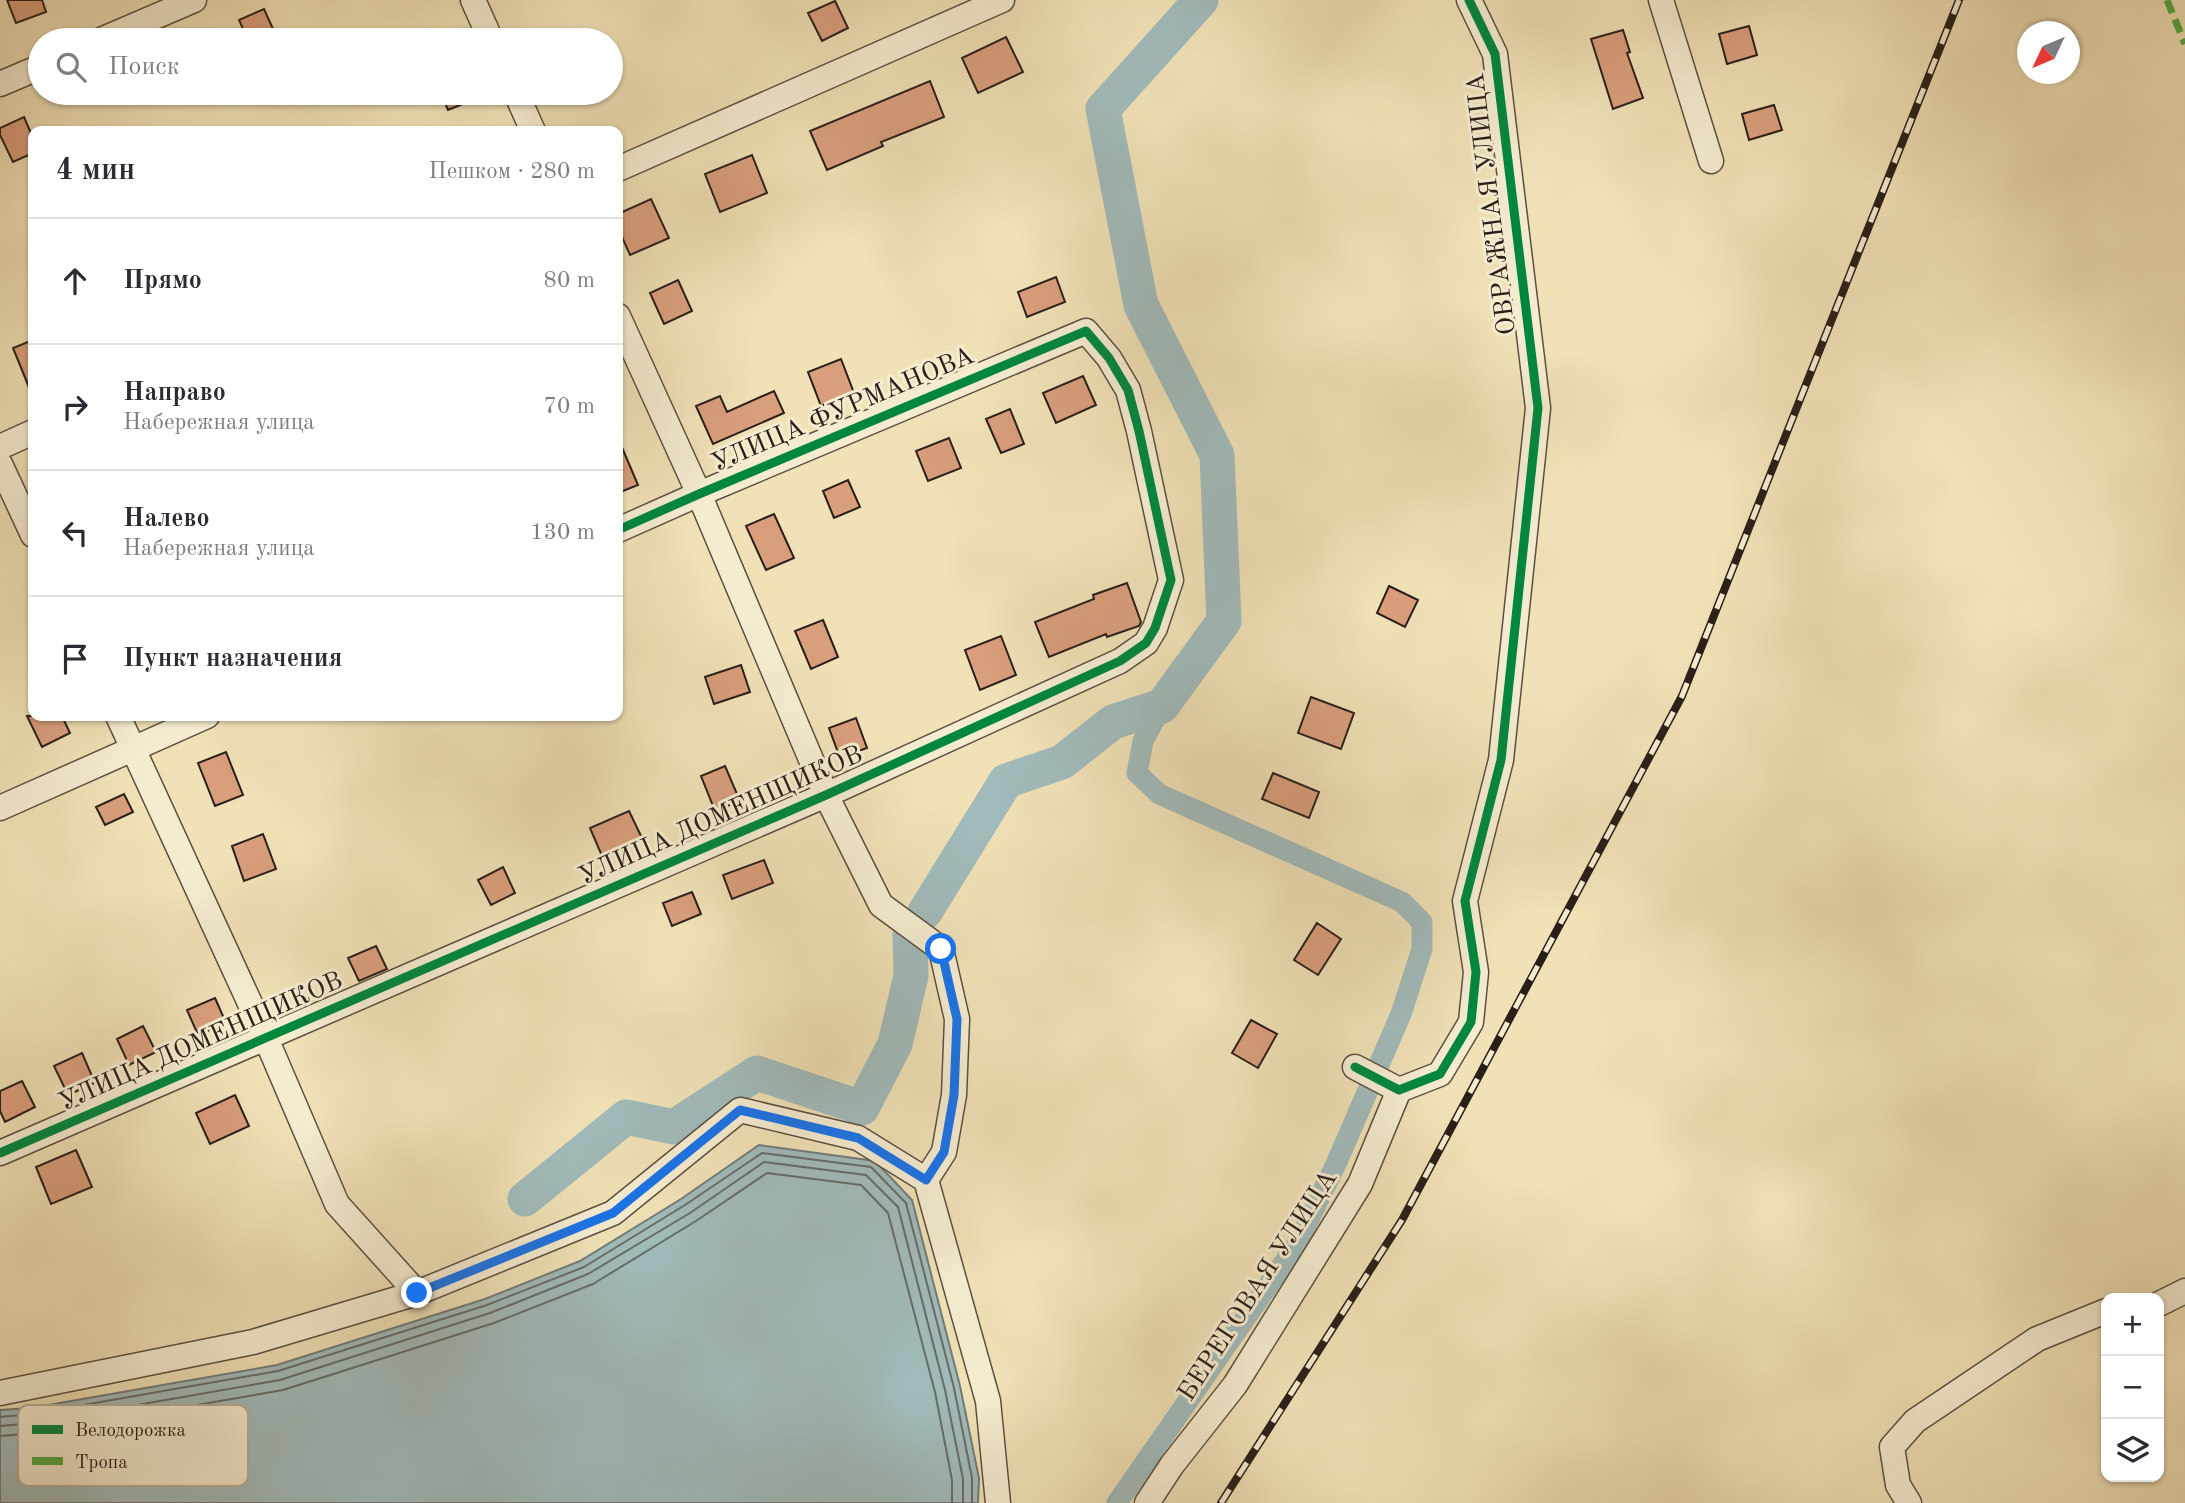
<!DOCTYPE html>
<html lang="ru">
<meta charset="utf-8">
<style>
:root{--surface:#fff;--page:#f7f7f7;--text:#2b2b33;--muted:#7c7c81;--line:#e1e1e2}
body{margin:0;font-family:"Old Standard TT",serif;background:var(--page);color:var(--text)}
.controls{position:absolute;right:21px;bottom:21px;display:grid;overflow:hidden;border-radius:14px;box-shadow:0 2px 5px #0004}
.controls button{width:63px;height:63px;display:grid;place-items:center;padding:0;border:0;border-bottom:2px solid var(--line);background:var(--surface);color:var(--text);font:35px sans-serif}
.compass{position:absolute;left:2017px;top:21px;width:63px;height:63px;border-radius:50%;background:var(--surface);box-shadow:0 2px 5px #0004;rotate:226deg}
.stop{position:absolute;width:21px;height:21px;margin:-16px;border:5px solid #1a73e8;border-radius:50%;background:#fff}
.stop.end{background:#1a73e8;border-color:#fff;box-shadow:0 2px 7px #0008}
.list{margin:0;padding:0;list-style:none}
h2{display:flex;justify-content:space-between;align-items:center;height:91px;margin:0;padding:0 28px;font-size:30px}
h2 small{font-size:23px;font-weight:400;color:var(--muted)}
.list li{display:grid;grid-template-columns:46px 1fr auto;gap:21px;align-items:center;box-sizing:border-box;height:126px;padding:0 28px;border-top:2px solid var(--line)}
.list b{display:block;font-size:26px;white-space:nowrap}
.list p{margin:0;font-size:23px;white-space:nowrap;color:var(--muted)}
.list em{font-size:23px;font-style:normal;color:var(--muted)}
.icon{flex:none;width:38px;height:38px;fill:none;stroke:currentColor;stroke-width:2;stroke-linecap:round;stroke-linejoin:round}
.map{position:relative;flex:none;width:2185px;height:1503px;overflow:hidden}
.search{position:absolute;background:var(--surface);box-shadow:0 2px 5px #0004;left:28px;top:28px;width:595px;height:77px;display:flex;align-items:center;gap:18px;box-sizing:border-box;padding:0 24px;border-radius:38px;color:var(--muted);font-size:26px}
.panel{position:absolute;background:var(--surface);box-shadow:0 2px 5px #0004;left:28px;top:126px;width:595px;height:595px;border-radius:14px}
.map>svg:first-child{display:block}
.water{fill:#a1baba;stroke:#717c79;stroke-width:2}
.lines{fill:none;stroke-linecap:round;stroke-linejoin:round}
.shore{stroke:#666c69;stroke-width:2}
.canal{stroke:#a1baba;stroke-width:21}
.river{stroke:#a1baba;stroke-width:35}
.building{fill:#d99e7c;stroke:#2a1f18;stroke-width:2}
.minor-casing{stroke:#5c5040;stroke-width:27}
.minor{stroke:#f5ecd0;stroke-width:24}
.rail-casing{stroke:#2a1f18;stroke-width:8}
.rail{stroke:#f5ecd0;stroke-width:5;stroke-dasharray:16;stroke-linecap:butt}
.quiet{stroke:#53aa42;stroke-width:7;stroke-dasharray:14 7;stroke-linecap:butt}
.cycleway-casing{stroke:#f5ecd0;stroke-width:13}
.cycleway{stroke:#00873e;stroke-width:9}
.route{stroke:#1a73e8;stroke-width:9}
.labels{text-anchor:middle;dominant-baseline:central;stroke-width:6;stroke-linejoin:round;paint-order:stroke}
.street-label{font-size:26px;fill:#2a1f18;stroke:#f5ecd0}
.key{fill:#f5ecd0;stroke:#b8ae99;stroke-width:2}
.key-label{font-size:19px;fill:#2a1f18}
</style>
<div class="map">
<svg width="2185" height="1503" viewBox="0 0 2185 1503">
<rect width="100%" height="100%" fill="#f0e1b6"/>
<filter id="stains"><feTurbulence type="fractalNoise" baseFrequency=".00286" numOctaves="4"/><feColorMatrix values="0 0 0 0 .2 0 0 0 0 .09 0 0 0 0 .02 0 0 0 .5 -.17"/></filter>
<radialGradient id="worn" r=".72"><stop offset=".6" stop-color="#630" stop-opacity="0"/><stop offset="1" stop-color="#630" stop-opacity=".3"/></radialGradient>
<path class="water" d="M759 1145 875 1161 912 1200 960 1386 979 1478 978 1503H0V1410L31 1408 277 1365 485 1299 580 1261 681 1199Z"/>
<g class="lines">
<path class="shore" d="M0 1417 32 1414 278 1371 487 1305 584 1267 685 1205 762 1153 871 1167 906 1203 954 1388 972 1478V1503
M0 1426 34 1423 280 1380 490 1313 588 1274 690 1213 764 1162 866 1175 898 1207 945 1390 963 1479V1503
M0 1436 36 1433 283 1390 494 1323 593 1284 696 1221 767 1173 861 1185 888 1213 935 1392 952 1480V1503"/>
<path class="canal" d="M1117 1503 1297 1244 1336 1164 1401 1014 1422 949V922L1402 902 1159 794 1137 773 1143 741 1162 706"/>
<path class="river" d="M925 912 1006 781 1062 762 1113 722 1162 706 1224 621 1217 455 1141 305 1103 109 1201 0
M525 1199 626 1117 674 1127 757 1073 862 1108 895 1044 911 976 910 935"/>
</g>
<path class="building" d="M7 0H42L46 12 16 23Z
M835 1 848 28 822 41 808 13Z
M264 9 278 40H248L239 20Z
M1749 26 1757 55 1727 64 1719 34Z
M1623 30 1630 52 1627 53 1643 98 1613 109 1591 39Z
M1006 37 1023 72 978 93 962 58Z
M930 81 944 117 881 142 883 146 827 170 810 131Z
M441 93H490L448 110Z
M1774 105 1782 130 1749 140 1742 114Z
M24 117 33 138V153L13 162 0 135V128Z
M752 155 767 193 720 212 705 174Z
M651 199 669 238 630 255 618 228V214Z
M1056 277 1065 302 1027 317 1018 292Z
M678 280 692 311 664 324 650 293Z
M33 340V397L13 348Z
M841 359 854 393 821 406 808 372Z
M1083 376 1096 405 1056 423 1043 393Z
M774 391 784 413 713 444 696 406 720 396 727 412Z
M1010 409 1024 444 1001 453 986 419Z
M618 438 638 485 618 493Z
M949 438 961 468 928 481 916 451Z
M848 480 860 507 834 518 823 491Z
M774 514 794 558 766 570 746 526Z
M1127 583 1141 622 1139 626 1107 637 1106 634 1049 657 1035 622 1094 599 1093 595Z
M1389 586 1418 600 1405 627 1377 613Z
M823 620 838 657 811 669 795 631Z
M1001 636 1016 675 980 690 965 650Z
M741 665 750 692 714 704 705 677Z
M1311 697 1354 713 1341 749 1298 733Z
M27 716H62L70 733 42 747Z
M856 718 867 748 840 758 829 728Z
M226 752 243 795 215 806 198 763Z
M725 766 740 801 715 811 701 776Z
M1273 773 1319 792 1309 818 1262 799Z
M124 794 133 812 105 825 96 807Z
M629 811 642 838 602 856 590 828Z
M263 834 276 869 244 881 232 846Z
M764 860 773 883 732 899 723 875Z
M503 867 515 893 491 905 478 880Z
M692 892 701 914 672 926 663 903Z
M1317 923 1341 939 1318 975 1294 960Z
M376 946 387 969 359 981 348 958Z
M215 998 226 1023 198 1035 187 1010Z
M1251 1020 1277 1034 1258 1068 1232 1053Z
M143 1026 156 1052 129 1065 117 1039Z
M82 1053 95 1083 68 1095 54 1066Z
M22 1081 35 1107 5 1122 0 1111V1091Z
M235 1095 249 1126 210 1144 196 1113Z
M76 1150 92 1187 51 1204 36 1167Z"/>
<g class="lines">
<defs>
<path id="minor" d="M473 0 491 40
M1661 0 1711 161
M101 40 194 0
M0 84 40 67
M516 93 533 131
M618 169 1002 0
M618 316 699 494 826 795 881 905 941 949 957 1019 954 1095 944 1152 926 1180 988 1401 998 1503
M0 447 33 432
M0 464 33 535
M118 716 265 1036 337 1204 417 1293
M0 808 207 716
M1355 1067 1399 1090 1440 1074 1471 1022 1476 972 1465 901 1501 760 1538 408 1495 54 1469 0
M0 1153 826 795 1120 661 1146 643 1155 628 1171 580 1139 431 1128 390 1109 358 1086 331 699 494 618 530
M2159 1304 2185 1291
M0 1393 253 1342 417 1293 613 1213 740 1110 858 1138 926 1180
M1147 1503 1172 1465 1235 1385 1360 1184 1399 1090
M1909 1503 1898 1485 1892 1447 1915 1421 2037 1339 2106 1311"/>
</defs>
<use href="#minor" class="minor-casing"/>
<use href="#minor" class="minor"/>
<defs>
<path id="rail" d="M1221 1503 1402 1220 1682 696 1959 0"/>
</defs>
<use href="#rail" class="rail-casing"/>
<use href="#rail" class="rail"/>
<path class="quiet" d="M2167 0 2185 44"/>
<defs>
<path id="cycleway" d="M1355 1067 1399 1090 1440 1074 1471 1022 1476 972 1465 901 1501 760 1538 408 1495 54 1469 0
M0 1153 826 795 1120 661 1146 643 1155 628 1171 580 1139 431 1128 390 1109 358 1086 331 699 494 618 530"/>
</defs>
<use href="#cycleway" class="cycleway-casing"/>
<use href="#cycleway" class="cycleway"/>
</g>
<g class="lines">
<path class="route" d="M417 1293 613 1213 740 1110 858 1138 926 1180 944 1152 954 1095 957 1019 941 949"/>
</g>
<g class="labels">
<g class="street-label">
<text transform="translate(1492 204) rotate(-97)">ОВРАЖНАЯ УЛИЦА</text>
<text transform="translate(843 410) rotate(-23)">УЛИЦА ФУРМАНОВА</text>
<text transform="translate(721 816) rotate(-24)">УЛИЦА ДОМЕНЩИКОВ</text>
<text transform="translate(201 1042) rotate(-24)">УЛИЦА ДОМЕНЩИКОВ</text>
<text transform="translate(1258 1286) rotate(-57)">БЕРЕГОВАЯ УЛИЦА</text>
</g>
</g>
<rect x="18" y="1405" width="230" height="81" rx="10" class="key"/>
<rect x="32" y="1425" width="31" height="9" fill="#00873e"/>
<rect x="32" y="1457" width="31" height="8" fill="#53aa42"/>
<g class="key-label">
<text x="75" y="1436">Велодорожка</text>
<text x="75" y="1468">Тропа</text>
</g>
<rect width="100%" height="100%" filter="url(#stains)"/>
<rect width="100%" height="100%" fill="url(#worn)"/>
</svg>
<div class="controls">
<button>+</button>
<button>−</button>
<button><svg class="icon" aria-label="layers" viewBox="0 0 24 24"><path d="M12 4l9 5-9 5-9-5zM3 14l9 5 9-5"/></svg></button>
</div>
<svg class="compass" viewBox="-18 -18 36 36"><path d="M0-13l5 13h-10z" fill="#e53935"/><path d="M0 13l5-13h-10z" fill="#7c7c81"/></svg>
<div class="stop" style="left:941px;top:949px"></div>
<div class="stop end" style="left:417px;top:1293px"></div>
<div class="search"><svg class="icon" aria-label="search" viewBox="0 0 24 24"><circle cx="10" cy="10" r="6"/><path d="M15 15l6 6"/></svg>Поиск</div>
<section class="panel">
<h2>4 мин<small>Пешком · 280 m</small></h2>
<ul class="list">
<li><svg class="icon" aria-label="ahead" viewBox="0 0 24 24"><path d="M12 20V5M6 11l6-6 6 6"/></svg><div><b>Прямо</b></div><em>80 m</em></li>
<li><svg class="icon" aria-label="right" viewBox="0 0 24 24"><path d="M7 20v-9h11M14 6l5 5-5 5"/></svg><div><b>Направо</b><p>Набережная улица</p></div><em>70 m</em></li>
<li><svg class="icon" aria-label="left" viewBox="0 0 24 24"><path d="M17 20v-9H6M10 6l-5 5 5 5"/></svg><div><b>Налево</b><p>Набережная улица</p></div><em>130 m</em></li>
<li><svg class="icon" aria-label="arrive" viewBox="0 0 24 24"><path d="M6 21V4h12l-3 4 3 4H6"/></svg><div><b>Пункт назначения</b></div></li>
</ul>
</section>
</div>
